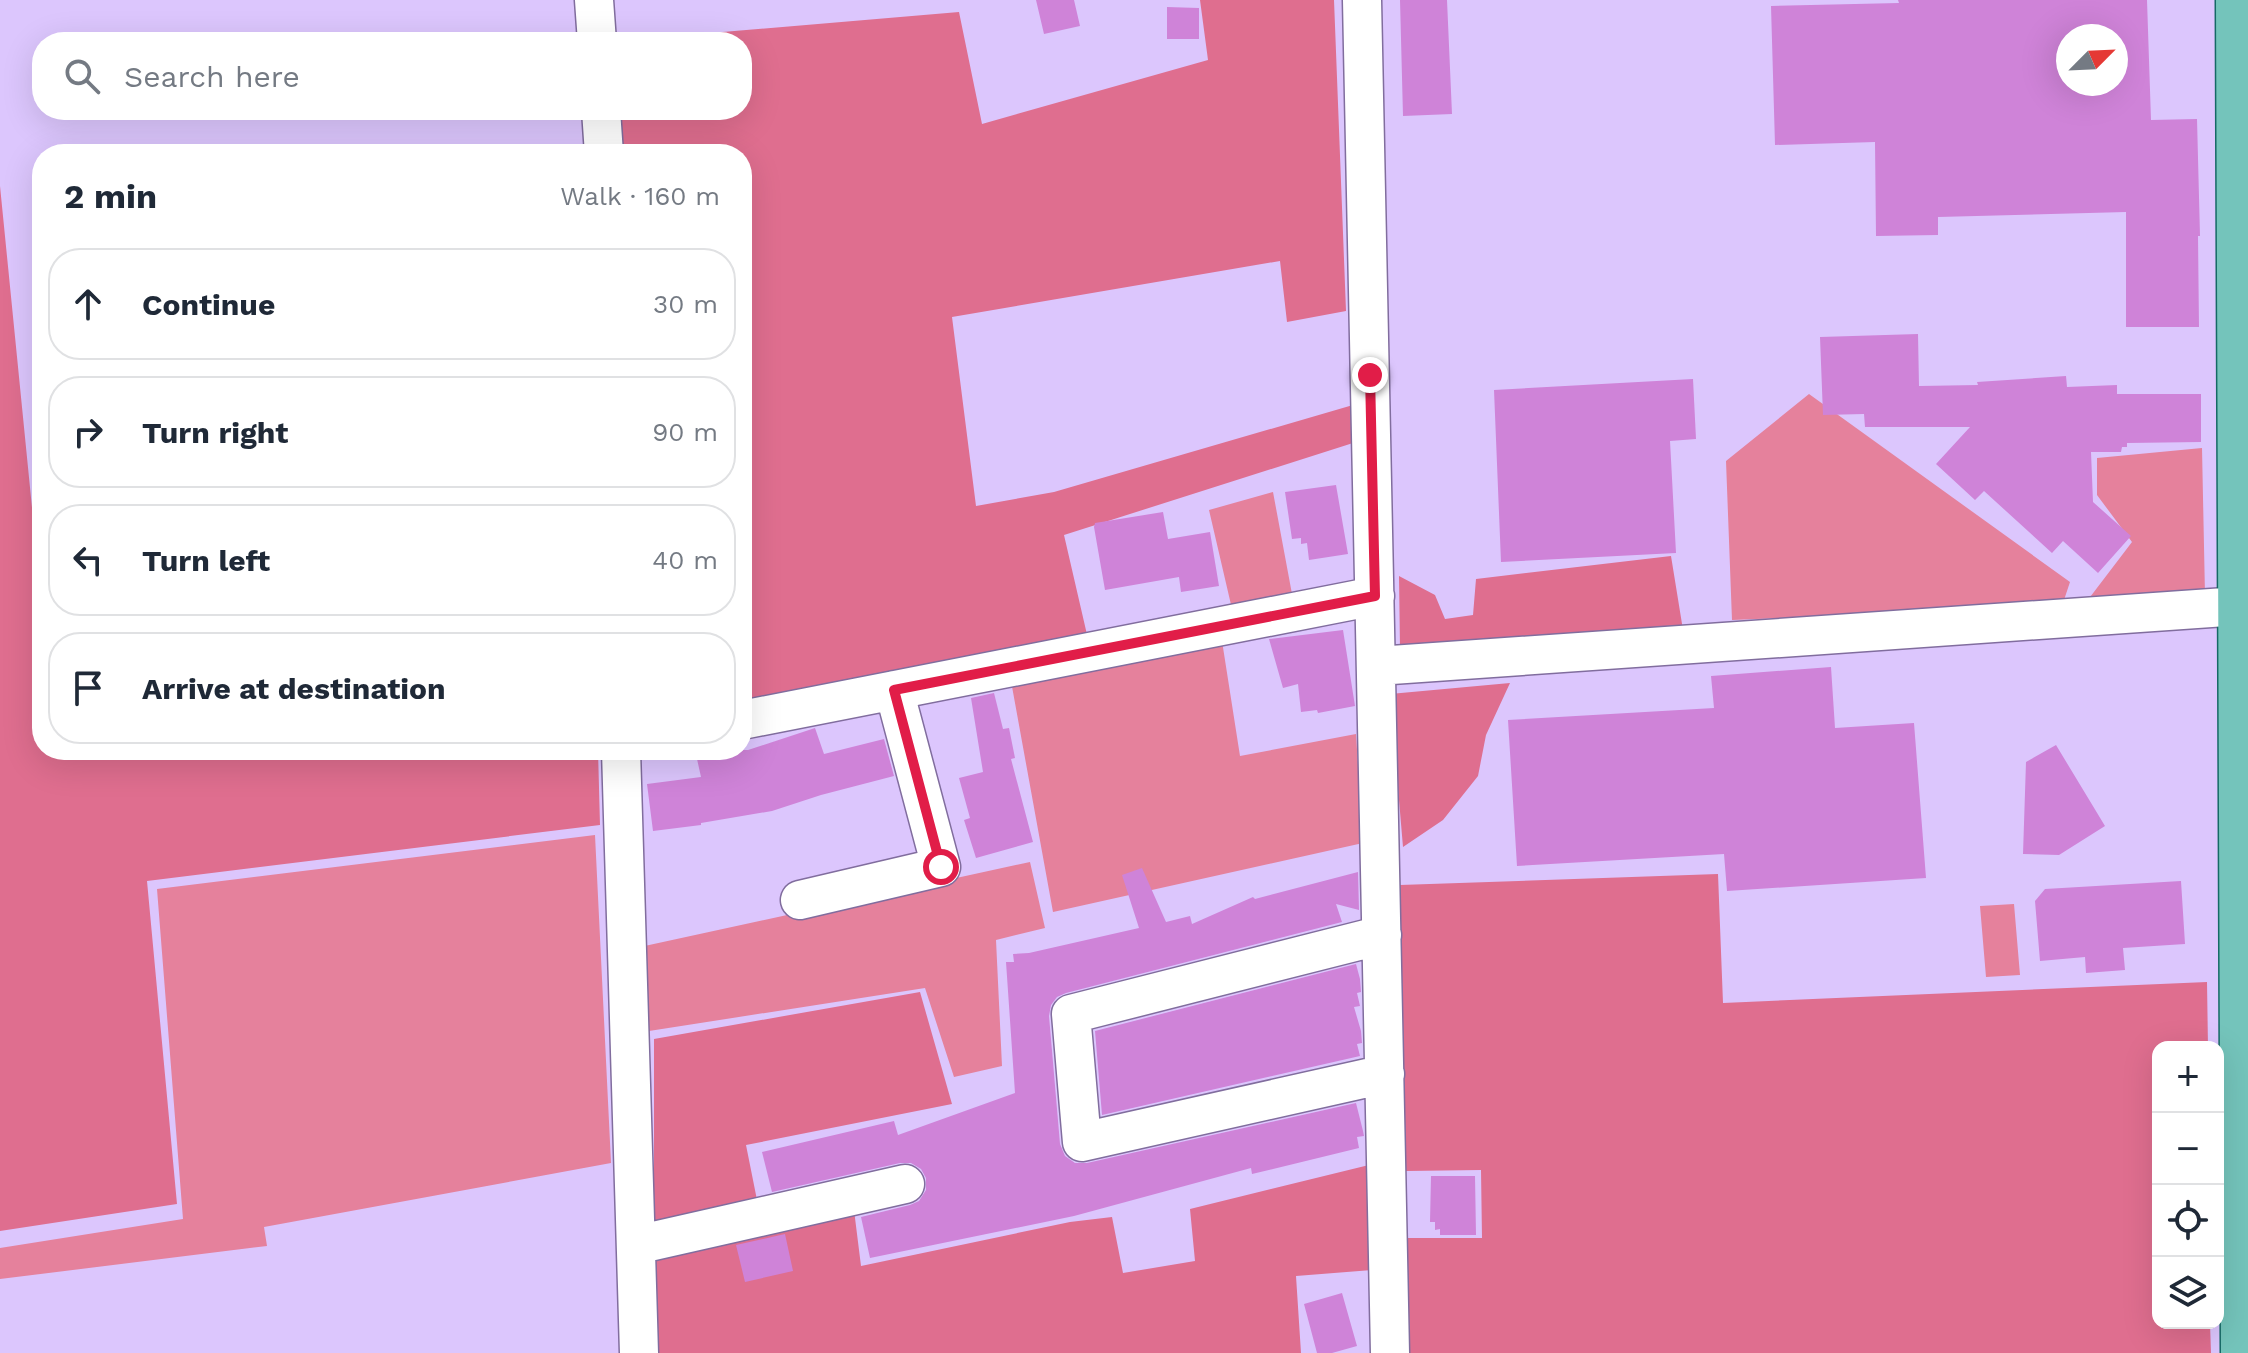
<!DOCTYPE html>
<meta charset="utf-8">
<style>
:root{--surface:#fff;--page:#f2f2f3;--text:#1f2937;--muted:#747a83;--line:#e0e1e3}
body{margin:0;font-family:"Work Sans",sans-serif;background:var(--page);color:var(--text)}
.controls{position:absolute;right:24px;bottom:24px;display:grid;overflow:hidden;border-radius:16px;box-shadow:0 8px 32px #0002}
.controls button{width:72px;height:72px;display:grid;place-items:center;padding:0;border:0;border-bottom:2px solid var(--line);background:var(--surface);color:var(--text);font:40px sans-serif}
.compass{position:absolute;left:2056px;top:24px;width:72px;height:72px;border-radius:50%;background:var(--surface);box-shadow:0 8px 32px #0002;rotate:66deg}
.stop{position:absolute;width:24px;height:24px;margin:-18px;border:6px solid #e11d48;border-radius:50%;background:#fff}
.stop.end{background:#e11d48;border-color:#fff;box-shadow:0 2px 8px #0008}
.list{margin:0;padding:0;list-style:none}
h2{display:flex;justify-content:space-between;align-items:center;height:104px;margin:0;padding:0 32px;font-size:34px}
h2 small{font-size:26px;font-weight:400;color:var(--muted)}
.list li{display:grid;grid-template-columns:52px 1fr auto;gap:24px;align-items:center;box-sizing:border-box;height:112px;margin:0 16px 16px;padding:0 16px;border:2px solid var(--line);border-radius:32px}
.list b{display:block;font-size:30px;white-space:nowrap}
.list em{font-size:26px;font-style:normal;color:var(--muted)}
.icon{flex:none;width:44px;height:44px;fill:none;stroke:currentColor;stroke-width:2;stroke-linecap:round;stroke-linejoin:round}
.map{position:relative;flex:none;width:2248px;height:1353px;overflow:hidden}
.search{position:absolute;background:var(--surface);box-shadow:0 8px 32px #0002;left:32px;top:32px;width:720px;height:88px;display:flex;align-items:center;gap:20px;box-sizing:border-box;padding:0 28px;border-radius:32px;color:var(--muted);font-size:30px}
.panel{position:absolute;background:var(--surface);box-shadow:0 8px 32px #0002;left:32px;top:144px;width:720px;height:616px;border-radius:32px}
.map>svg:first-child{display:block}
.green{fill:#e5819c}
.forest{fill:#df6e8f}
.building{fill:#cf83d8;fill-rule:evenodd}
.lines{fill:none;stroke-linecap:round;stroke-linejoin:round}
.minor-casing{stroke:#816d9e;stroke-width:41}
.major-casing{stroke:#166966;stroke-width:47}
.minor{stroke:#fff;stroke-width:38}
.major{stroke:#74c4bb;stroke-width:44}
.route{stroke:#e11d48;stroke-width:10}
</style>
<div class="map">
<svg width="2248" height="1353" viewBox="0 0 2248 1353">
<rect width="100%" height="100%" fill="#dcc6fd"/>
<path class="green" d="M1809 394 2070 582 2062 606 1732 620 1726 461Z
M2202 448 2205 595 2084 605 2132 542 2097 495V458Z
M1273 492 1292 594 1232 609 1209 510Z
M1222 641 1240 756 1356 734 1363 843 1053 912 1011 681Z
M595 835 611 1163 264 1227 267 1246 0 1279V1248L183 1219 157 889Z
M1030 862 1045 928 996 940 1002 1066 954 1077 925 988 649 1031 640 947Z
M2014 904 2020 975 1986 977 1980 906Z"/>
<path class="forest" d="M1200 0H1334L1346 311 1287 322 1280 261 952 317 976 506 1054 492 1353 405V443L1064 535 1088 639 742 707V154H619L618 110H742V42L616 41 959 12 982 124 1208 60Z
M0 186 42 608V750H598L600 825 147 881 177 1204 0 1231Z
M1671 556 1683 630 1400 649 1399 576 1435 595 1445 619 1473 615 1476 579Z
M1510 683 1486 735 1478 776 1443 820 1403 847 1390 694Z
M1718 874 1723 1003 2207 982 2208 1047H2158V1323H2210L2211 1353H1410L1407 1238H1482L1481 1170 1406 1171 1400 885Z
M920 992 952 1104 746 1145 757 1200 654 1228V1039Z
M1369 1165 1372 1270 1296 1276 1301 1353H657L655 1259 854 1210 861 1266 1070 1222 1112 1217 1123 1273 1195 1261 1190 1209Z"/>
<path class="building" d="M1036 0H1074L1080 26 1044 34Z
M1400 0H1447L1452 114 1403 116Z
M1898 0H2147L2151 120 2197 119 2200 236H2198L2199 327H2126V212L1938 217V235L1876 236 1875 142 1775 145 1771 6 1899 3ZM2068 36H2116V84H2068Z
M1167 7 1199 8V39H1167Z
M1918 334 1919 386 1978 385 1977 382 2066 376 2067 387 2117 385V394H2201V442L2127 443V447H2122L2121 452H2091L2093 502 2131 536 2098 573 2063 541 2052 553 1984 491 1975 500 1936 464 1970 427H1865L1864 414 1823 415 1820 337Z
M1693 379 1696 439 1670 441 1676 553 1501 562 1494 390Z
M1336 485 1348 554 1309 560 1307 543 1301 544V538L1292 539 1285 492Z
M1163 512 1168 539 1210 532 1219 586 1181 592 1179 577 1105 590 1094 527 1095 523Z
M1343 630 1355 706 1318 713 1317 710 1301 712 1298 684 1283 688 1269 639Z
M1831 667 1835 728 1914 723 1926 878 1727 891 1724 854 1517 866 1508 720 1714 708 1711 676Z
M994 693 1003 729 1009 728 1015 758 1011 759 1033 842 976 858 964 820 970 818 959 778 983 772 971 698Z
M815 728 824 754 884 739 894 776 821 795 772 811 701 823V825L653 831 647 784 701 777 695 750H748Z
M2056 745 2105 826 2059 855 2023 854 2026 762Z
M1142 868 1166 922 1190 916 1192 924 1253 897 1255 899 1358 872 1359 910 1336 904 1342 922 1066 993 1057 997 1051 1005 1049 1016 1060 1144 1065 1156 1075 1163H1087L1356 1103 1363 1131 1364 1136 1357 1137 1359 1148 1252 1174 1251 1168 1074 1216 870 1258 861 1217 910 1205 919 1201 926 1190V1178L921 1169 911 1163H900L772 1192 762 1152 894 1121 898 1135 1015 1093 1006 962H1014L1013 954 1029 953 1139 928 1122 875Z
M2181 881 2185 944 2123 948 2125 970 2086 973 2085 957 2040 961 2035 901 2045 889Z
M1356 964 1360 979 1361 992 1357 993 1360 1006 1354 1007 1361 1031 1362 1043 1357 1044 1360 1056 1102 1115 1095 1031Z
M1431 1176H1475L1476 1235H1440V1229L1435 1230V1222H1430Z
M785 1234 793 1271 745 1282 736 1245Z
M1342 1293 1357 1346 1332 1353H1317L1304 1304Z"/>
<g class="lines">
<defs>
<path id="minor" d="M594 0 597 42
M1362 0 1390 1353
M601 110 604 154
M1377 666 2240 606
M742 720 1375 596
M621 750 639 1353
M800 900 941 867 894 690
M1382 935 1071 1014 1082 1142 1385 1074
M636 1245 905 1184"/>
<path id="major" d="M2238 0 2243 1353"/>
</defs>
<use href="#minor" class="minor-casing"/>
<use href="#major" class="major-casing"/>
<use href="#minor" class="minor"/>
<use href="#major" class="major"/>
</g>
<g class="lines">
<path class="route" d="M941 867 894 690 1375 596 1370 375"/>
</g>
</svg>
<div class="controls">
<button>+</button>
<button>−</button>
<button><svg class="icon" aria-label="locate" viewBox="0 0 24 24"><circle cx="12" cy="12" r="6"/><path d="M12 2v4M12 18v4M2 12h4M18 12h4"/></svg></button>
<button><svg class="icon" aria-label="layers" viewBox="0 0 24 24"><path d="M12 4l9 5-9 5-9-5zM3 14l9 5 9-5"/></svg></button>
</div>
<svg class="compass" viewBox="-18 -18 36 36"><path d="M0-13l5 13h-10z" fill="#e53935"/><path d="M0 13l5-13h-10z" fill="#747a83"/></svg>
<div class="stop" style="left:941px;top:867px"></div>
<div class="stop end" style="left:1370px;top:375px"></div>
<div class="search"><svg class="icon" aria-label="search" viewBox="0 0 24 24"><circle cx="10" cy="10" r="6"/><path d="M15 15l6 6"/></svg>Search here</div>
<section class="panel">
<h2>2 min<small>Walk · 160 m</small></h2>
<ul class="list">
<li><svg class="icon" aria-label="ahead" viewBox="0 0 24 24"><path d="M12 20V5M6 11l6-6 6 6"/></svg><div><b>Continue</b></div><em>30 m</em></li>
<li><svg class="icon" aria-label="right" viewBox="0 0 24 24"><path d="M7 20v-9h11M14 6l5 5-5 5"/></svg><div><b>Turn right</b></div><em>90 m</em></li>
<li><svg class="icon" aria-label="left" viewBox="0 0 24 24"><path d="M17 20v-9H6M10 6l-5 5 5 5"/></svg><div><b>Turn left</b></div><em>40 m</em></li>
<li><svg class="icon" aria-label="arrive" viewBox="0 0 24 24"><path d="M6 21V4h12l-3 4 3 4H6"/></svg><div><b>Arrive at destination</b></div></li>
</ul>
</section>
</div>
